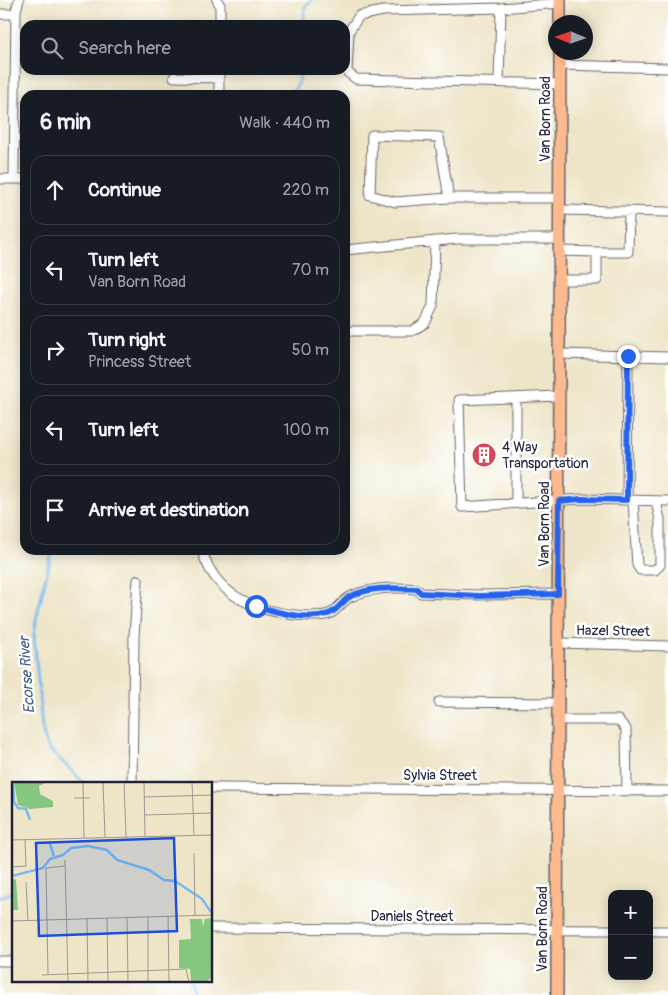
<!DOCTYPE html>
<meta charset="utf-8">
<style>
:root{--surface:#171b24;--page:#20242c;--text:#f1f3f6;--muted:#9ea1a6;--line:#363941}
body{margin:0;font-family:Pangolin,sans-serif;background:var(--page);color:var(--text)}
.controls{position:absolute;right:15px;bottom:15px;display:grid;overflow:hidden;border-radius:10px;box-shadow:0 2px 12px #0003}
.controls button{width:45px;height:45px;display:grid;place-items:center;padding:0;border:0;border-bottom:1px solid var(--line);background:var(--surface);color:var(--text);font:25px sans-serif}
.compass{position:absolute;left:548px;top:15px;width:45px;height:45px;border-radius:50%;background:var(--surface);box-shadow:0 2px 12px #0003;rotate:272deg}
.stop{position:absolute;width:15px;height:15px;margin:-11px;border:4px solid #2563eb;border-radius:50%;background:#fff}
.stop.end{background:#2563eb;border-color:#fff;box-shadow:0 1px 5px #0008}
.list{margin:0;padding:0;list-style:none}
h2{display:flex;justify-content:space-between;align-items:center;height:65px;margin:0;padding:0 20px;font-size:21px}
h2 small{font-size:16px;font-weight:400;color:var(--muted)}
.list li{display:grid;grid-template-columns:32px 1fr auto;gap:15px;align-items:center;box-sizing:border-box;height:70px;margin:0 10px 10px;padding:0 10px;border:1px solid var(--line);border-radius:15px}
.list b{display:block;font-size:19px;white-space:nowrap}
.list p{margin:0;font-size:16px;white-space:nowrap;color:var(--muted)}
.list em{font-size:16px;font-style:normal;color:var(--muted)}
.icon{flex:none;width:28px;height:28px;fill:none;stroke:currentColor;stroke-width:2;stroke-linecap:round;stroke-linejoin:round}
.map{position:relative;flex:none;width:668px;height:995px;overflow:hidden}
.search{position:absolute;background:var(--surface);box-shadow:0 2px 12px #0003;left:20px;top:20px;width:330px;height:55px;display:flex;align-items:center;gap:12px;box-sizing:border-box;padding:0 18px;border-radius:15px;color:var(--muted);font-size:19px}
.panel{position:absolute;background:var(--surface);box-shadow:0 2px 12px #0003;left:20px;top:90px;width:330px;height:465px;border-radius:15px}
.map>svg:first-child{display:block}
.lines{fill:none;stroke-linecap:round;stroke-linejoin:round}
.stream{stroke:#78bbee;stroke-width:3}
.minor-casing{stroke:#69666c;stroke-width:11}
.major-casing{stroke:#69666c;stroke-width:14}
.minor{stroke:#fff;stroke-width:9}
.major{stroke:#fcba8e;stroke-width:11}
.route{stroke:#2563eb;stroke-width:6}
.labels{text-anchor:middle;dominant-baseline:central;stroke-width:5;stroke-linejoin:round;paint-order:stroke}
.street-label{font-size:14px;fill:#22223b;stroke:#fff}
.poi-label{font-size:14px;fill:#22223b;stroke:#fff;text-anchor:start}
.water-label{font-size:15px;font-style:italic;fill:#445f83;stroke:#fff}
.inset-river{fill:none;stroke:#78bbee;stroke-width:2.5}
.inset-road{fill:none;stroke:#9c9790;stroke-width:1}
.view{fill:#1d4ed8;fill-opacity:0.15;stroke:#1d4ed8;stroke-width:2.5}
.inset-edge{fill:none;stroke:#22223b;stroke-width:2.5}
</style>
<div class="map">
<svg width="668" height="995" viewBox="0 0 668 995">
<rect width="100%" height="100%" fill="#fff"/>
<filter id="ink" filterUnits="userSpaceOnUse"><feTurbulence type="fractalNoise" baseFrequency=".02" numOctaves="2"/><feDisplacementMap in="SourceGraphic" scale="10" xChannelSelector="R" yChannelSelector="G"/><feConvolveMatrix kernelMatrix="1 2 1 2 8 2 1 2 1" color-interpolation-filters="sRGB"/></filter>
<filter id="wash" filterUnits="userSpaceOnUse"><feTurbulence type="fractalNoise" baseFrequency=".0096" numOctaves="4" result="noise"/><feDisplacementMap in="SourceGraphic" scale="20" xChannelSelector="R" yChannelSelector="G"/><feGaussianBlur stdDeviation="1.12" result="paint"/><feColorMatrix in="noise" values="0 0 0 0 0 0 0 0 0 0 0 0 0 0 0 0 0 1.4 0 .05"/><feComposite in="paint" operator="in"/></filter>
<g filter="url(#wash)">
<rect width="100%" height="100%" fill="#eee5c8"/>
<g class="lines">
<path class="stream" d="M303 25 305 7 311 0
M291 95 298 84 301 70
M52 550 36 620 34 636 42 728 47 747 85 784
M0 897 14 892
M190 981 193 995"/>
</g>
</g>
<g filter="url(#ink)">
<g class="lines">
<defs>
<path id="minor" d="M217 0 220 5V25
M501 8 560 3
M0 14H16
M560 65 668 68
M174 77 219 78
M499 82 501 8 383 11 359 16 349 31 347 72 356 79 560 84
M219 95V70
M0 179H25
M14 179 16 10 19 0
M449 198 395 202 370 195 372 135 439 137 449 198H560
M560 210 668 212
M345 250 457 239H560
M597 252H628L629 212
M559 280H597V252L559 251
M345 331H412L425 323 433 306 435 241
M559 354 668 357
M559 396 459 400 462 507 581 499 668 501
M627 500 628 356
M633 500 637 565 640 570H655L660 565V520L656 501
M516 503V398
M202 550C214 594 252 610 295 615 303 616 321 617 329 614 337 611 342 601 350 597 370 587 395 587 417 589L421 593 479 595 558 594
M558 643 668 646
M439 702 558 703
M558 720H618L626 729 627 790
M132 784 134 636 138 580
M211 788 668 791
M211 928 612 930
M649 931H668
M0 961H14"/>
<path id="major" d="M560 22V0
M557 995 560 52"/>
</defs>
<use href="#minor" class="minor-casing"/>
<use href="#major" class="major-casing"/>
<use href="#minor" class="minor"/>
<use href="#major" class="major"/>
</g>
</g>
<g class="lines" filter="url(#ink)">
<path class="route" d="M256 606C278 612 305 621 328 614 336 612 342 602 349 597 369 586 395 588 417 589L421 593 479 596 558 594 559 501 581 499 627 500 628 356"/>
</g>
<defs>
<symbol id="building-disc" viewBox="-11 -11 22 22"><circle r="9.5" fill="#d1495b" stroke="#fff"/><path d="M-4-6H4V6H1V3H-1V6H-4ZM-2.5-4.3h1.7v1.8h-1.7ZM.8-4.3h1.7v1.8H.8ZM-2.5-1h1.7V.8h-1.7ZM.8-1h1.7V.8H.8Z" fill="#fff"/></symbol>
</defs>
<g fill-rule="evenodd">
<use href="#building-disc" x="470" y="441" width="28" height="28"/>
</g>
<g class="labels">
<g class="street-label">
<text transform="translate(545 119) rotate(-90)">Van Born Road</text>
<text transform="translate(544 524) rotate(-90)">Van Born Road</text>
<text transform="translate(613 631) rotate(1)">Hazel Street</text>
<text x="440" y="775">Sylvia Street</text>
<text x="412" y="916">Daniels Street</text>
<text transform="translate(542 929) rotate(-90)">Van Born Road</text>
</g>
<g class="poi-label">
<text x="502" y="447">4 Way<tspan x="502" dy="16">Transportation</tspan></text>
</g>
<g class="water-label">
<text transform="translate(27 675) rotate(-94)">Ecorse River</text>
</g>
</g>
<g transform="translate(12 782)">
<rect width="200" height="200" fill="#eee5c8"/>
<path d="M2 0H35L27 4 28 12 41 19V25L18 27 6 23ZM4 97 6 128H0V98ZM200 136V195L195 199H179L178 187 167 186V158L179 157 178 137H190L191 144 193 137Z" fill="#85c780"/>
<path class="inset-river" d="M1 0 2 20 6 26 14 27 18 38M37 59 42 74M0 94 31 86 38 77 51 73 59 66 76 64 95 68 105 78 137 88 152 98 163 99 190 117 199 130"/>
<path class="inset-road" d="M71 0 72 56M91 0 93 55M112 0 114 55M132 0 133 54M180 0 182 53M132 15 200 13M62 16H78M133 33 200 31M0 58 200 53M182 71 183 134M53 78 56 200M0 85 14 84 13 58M14 100 16 138M156 134 157 200M136 135V200M95 136 96 200M115 136 116 200M75 137 76 200M0 139 200 133M36 192 34 86 53 84M30 193 174 187 177 200"/>
<path class="view" d="M162 56 165 149 27 154 24 61Z"/>
<rect width="200" height="200" class="inset-edge"/>
</g>
</svg>
<div class="controls">
<button>+</button>
<button>−</button>
</div>
<svg class="compass" viewBox="-18 -18 36 36"><path d="M0-13l5 13h-10z" fill="#e53935"/><path d="M0 13l5-13h-10z" fill="#9ea1a6"/></svg>
<div class="stop" style="left:256px;top:606px"></div>
<div class="stop end" style="left:628px;top:356px"></div>
<div class="search"><svg class="icon" aria-label="search" viewBox="0 0 24 24"><circle cx="10" cy="10" r="6"/><path d="M15 15l6 6"/></svg>Search here</div>
<section class="panel">
<h2>6 min<small>Walk · 440 m</small></h2>
<ul class="list">
<li><svg class="icon" aria-label="ahead" viewBox="0 0 24 24"><path d="M12 20V5M6 11l6-6 6 6"/></svg><div><b>Continue</b></div><em>220 m</em></li>
<li><svg class="icon" aria-label="left" viewBox="0 0 24 24"><path d="M17 20v-9H6M10 6l-5 5 5 5"/></svg><div><b>Turn left</b><p>Van Born Road</p></div><em>70 m</em></li>
<li><svg class="icon" aria-label="right" viewBox="0 0 24 24"><path d="M7 20v-9h11M14 6l5 5-5 5"/></svg><div><b>Turn right</b><p>Princess Street</p></div><em>50 m</em></li>
<li><svg class="icon" aria-label="left" viewBox="0 0 24 24"><path d="M17 20v-9H6M10 6l-5 5 5 5"/></svg><div><b>Turn left</b></div><em>100 m</em></li>
<li><svg class="icon" aria-label="arrive" viewBox="0 0 24 24"><path d="M6 21V4h12l-3 4 3 4H6"/></svg><div><b>Arrive at destination</b></div></li>
</ul>
</section>
</div>
